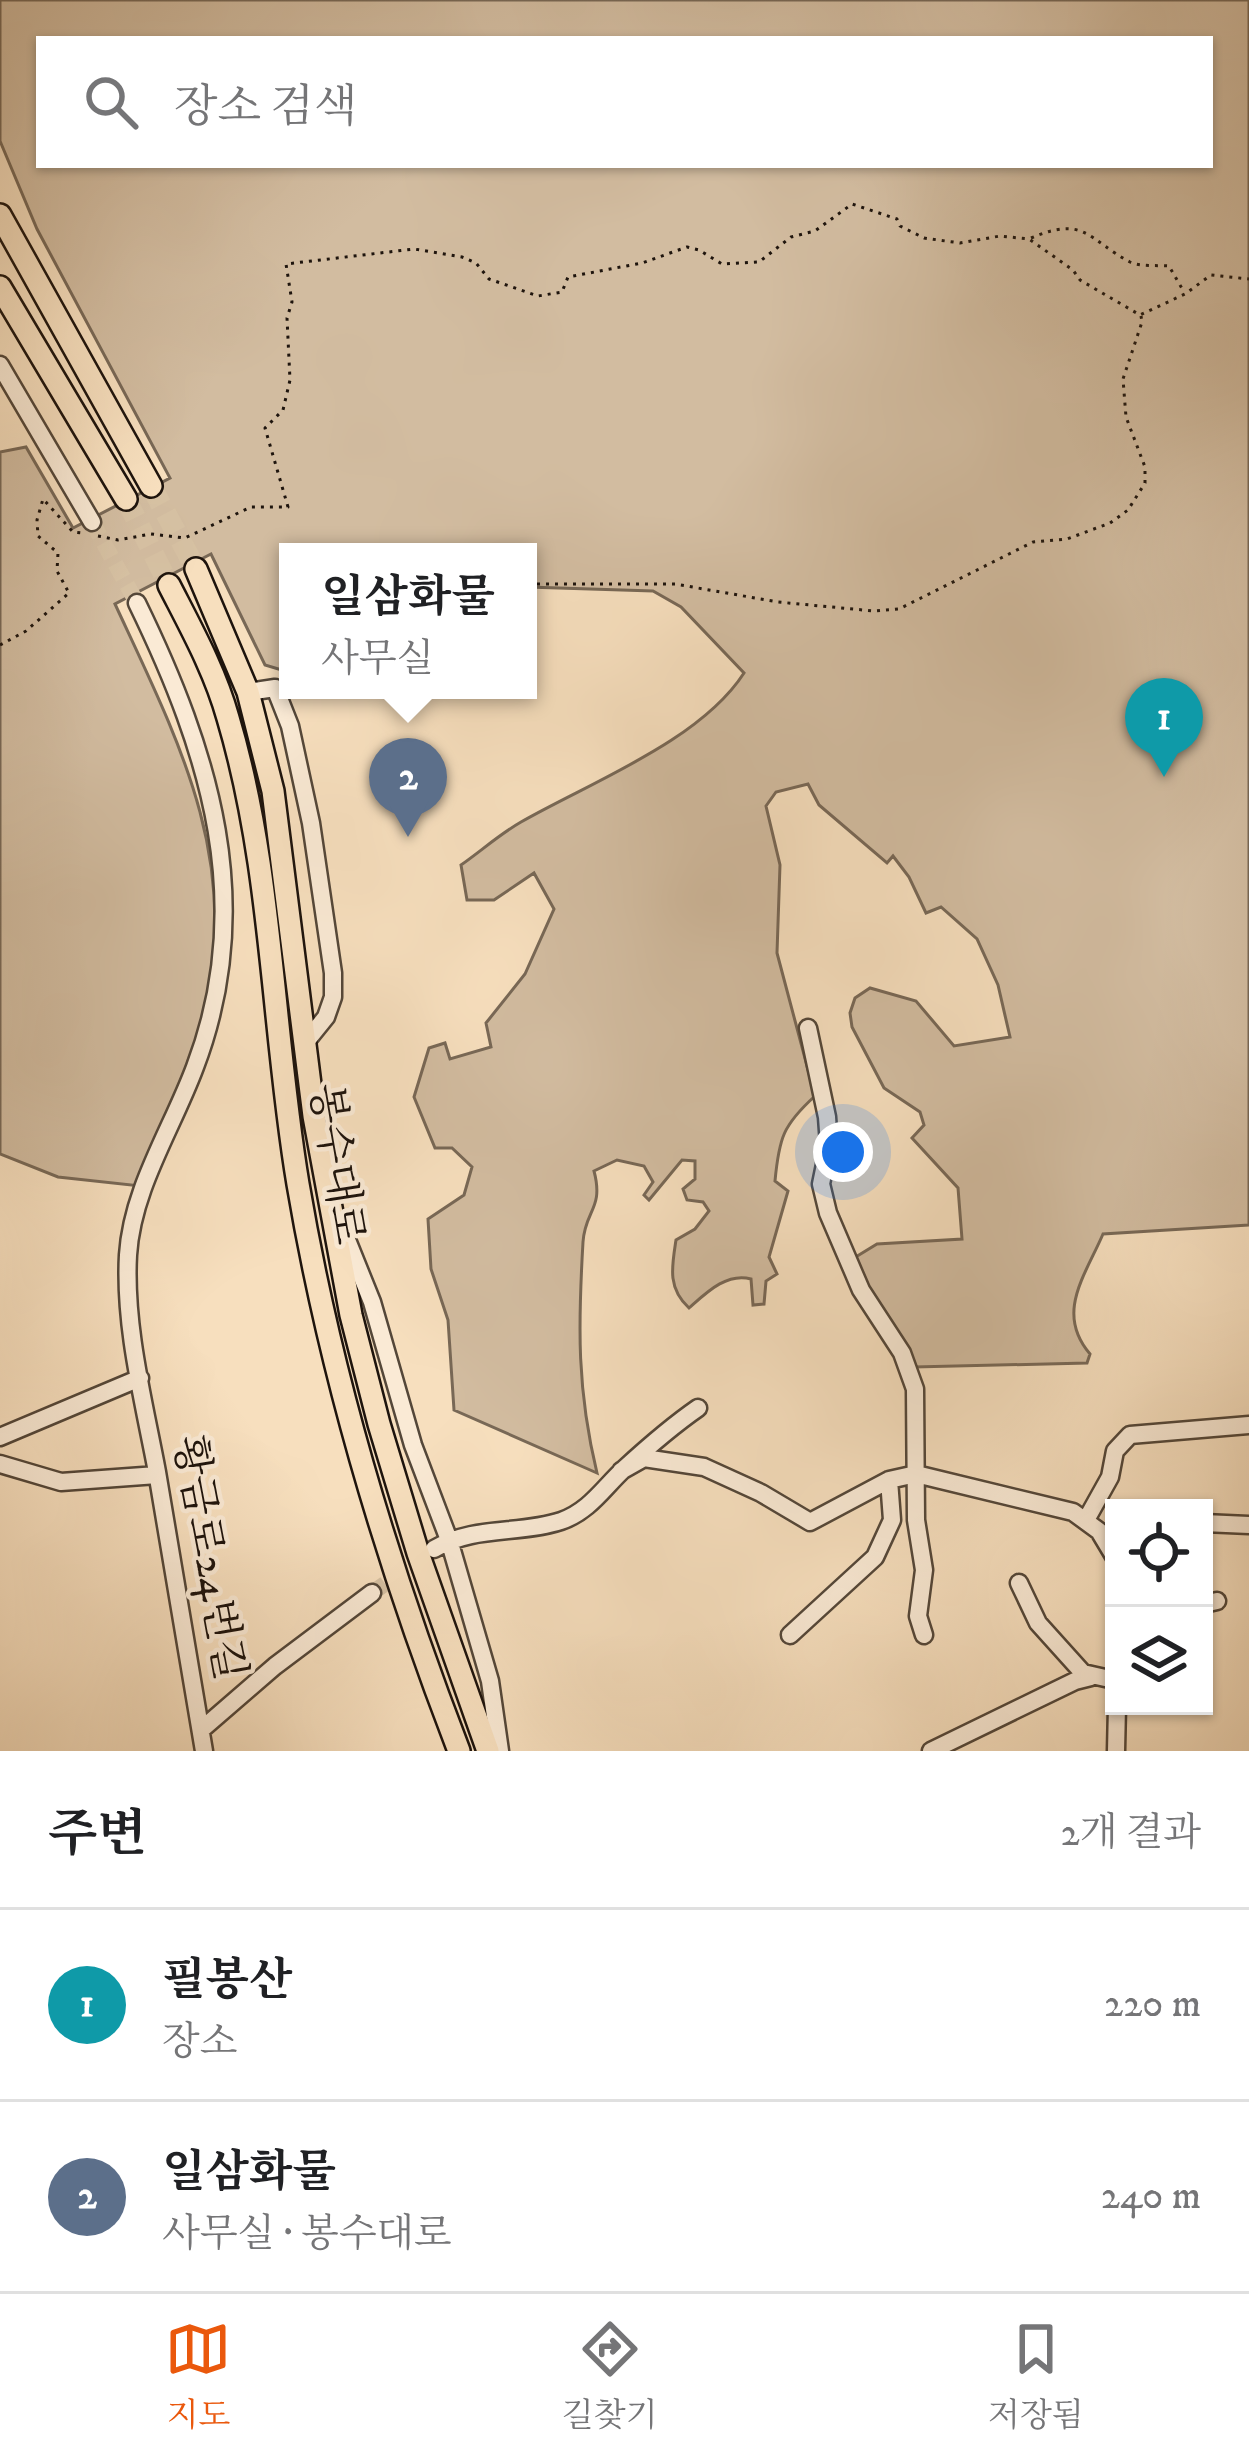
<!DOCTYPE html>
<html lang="ko">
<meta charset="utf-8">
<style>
:root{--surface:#fff;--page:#f2f2f2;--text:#202124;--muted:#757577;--line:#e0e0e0;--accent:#ea580c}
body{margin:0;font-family:"IM FELL DW Pica","Noto Serif KR",serif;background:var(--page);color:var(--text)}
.controls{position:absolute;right:36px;bottom:36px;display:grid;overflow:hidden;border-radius:0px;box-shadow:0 3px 9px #0004}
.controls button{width:108px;height:108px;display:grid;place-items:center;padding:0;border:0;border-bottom:3px solid var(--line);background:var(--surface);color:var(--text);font:60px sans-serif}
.you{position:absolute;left:843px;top:1152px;width:42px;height:42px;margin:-30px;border:9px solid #fff;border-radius:50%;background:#1a73e8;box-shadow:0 0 0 18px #1a73e833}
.badge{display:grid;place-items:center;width:78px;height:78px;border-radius:50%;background:var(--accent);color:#fff;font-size:39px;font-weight:700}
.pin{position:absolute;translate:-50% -99px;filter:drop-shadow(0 3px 6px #0008)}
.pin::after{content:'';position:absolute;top:63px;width:42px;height:36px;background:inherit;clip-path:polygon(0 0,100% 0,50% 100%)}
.popup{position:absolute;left:279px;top:543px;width:258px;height:156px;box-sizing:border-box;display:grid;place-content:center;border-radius:0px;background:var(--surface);filter:drop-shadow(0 3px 9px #0005);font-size:39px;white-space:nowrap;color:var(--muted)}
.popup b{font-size:45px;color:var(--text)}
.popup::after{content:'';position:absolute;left:50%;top:100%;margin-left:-24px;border:24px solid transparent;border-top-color:var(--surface)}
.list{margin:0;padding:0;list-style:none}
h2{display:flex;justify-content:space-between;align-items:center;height:156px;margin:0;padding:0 48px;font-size:51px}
h2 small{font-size:39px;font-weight:400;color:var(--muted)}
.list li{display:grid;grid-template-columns:78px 1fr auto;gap:36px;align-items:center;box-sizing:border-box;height:192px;padding:0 48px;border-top:3px solid var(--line)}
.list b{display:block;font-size:45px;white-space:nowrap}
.list p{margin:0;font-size:39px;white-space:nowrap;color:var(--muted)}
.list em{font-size:39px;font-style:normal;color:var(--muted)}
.icon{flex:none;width:66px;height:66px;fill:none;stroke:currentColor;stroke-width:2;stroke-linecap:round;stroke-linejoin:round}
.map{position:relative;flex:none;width:1249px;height:1751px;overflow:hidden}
.search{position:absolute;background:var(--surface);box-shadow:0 3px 9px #0004;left:36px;right:36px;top:36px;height:132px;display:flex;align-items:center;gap:30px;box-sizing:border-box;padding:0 42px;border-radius:0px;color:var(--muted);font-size:45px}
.sheet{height:540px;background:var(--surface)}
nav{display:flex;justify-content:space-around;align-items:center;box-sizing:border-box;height:168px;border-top:3px solid var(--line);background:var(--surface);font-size:33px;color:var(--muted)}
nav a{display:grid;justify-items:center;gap:6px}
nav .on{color:var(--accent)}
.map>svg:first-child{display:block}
.green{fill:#d2bca0;stroke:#786856;stroke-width:3;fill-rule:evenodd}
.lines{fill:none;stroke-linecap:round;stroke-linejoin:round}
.minor-tunnel{stroke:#d6c1a3;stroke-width:16;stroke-dasharray:16 8;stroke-linecap:butt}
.major-tunnel{stroke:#d6c1a3;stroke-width:21;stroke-dasharray:21 10;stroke-linecap:butt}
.minor-casing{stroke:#544739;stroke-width:21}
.major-casing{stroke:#1e140d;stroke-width:26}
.path{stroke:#1e140d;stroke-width:3;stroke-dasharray:3 6;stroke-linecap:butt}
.minor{stroke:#faead5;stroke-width:16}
.major{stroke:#f7dfbe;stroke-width:21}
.labels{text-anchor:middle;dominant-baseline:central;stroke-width:9;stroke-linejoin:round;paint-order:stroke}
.street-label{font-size:42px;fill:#1e140d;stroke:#faead5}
</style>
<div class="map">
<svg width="1249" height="1751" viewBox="0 0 1249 1751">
<rect width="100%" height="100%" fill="#f7dfbe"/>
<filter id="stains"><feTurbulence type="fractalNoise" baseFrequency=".00167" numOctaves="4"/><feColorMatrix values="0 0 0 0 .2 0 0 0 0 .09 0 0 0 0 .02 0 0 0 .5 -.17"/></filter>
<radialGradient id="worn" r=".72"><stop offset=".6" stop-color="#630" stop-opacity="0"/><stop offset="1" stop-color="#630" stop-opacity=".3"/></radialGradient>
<path class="green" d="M0 0H1249V1225L1103 1234C1085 1276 1055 1313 1090 1354L1087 1363 914 1367 855 1271 854 1258 877 1244 962 1239 958 1188 912 1138 924 1125 920 1112 884 1088 852 1027 850 1013 855 998 870 988 916 1001 954 1046 1010 1037 998 985 977 939 941 907 926 913 909 877 893 856 887 863 819 805 808 784 776 792 766 806 780 865 777 953 815 1096C783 1125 779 1138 775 1181L788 1191 769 1257 777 1274 766 1281 764 1304 753 1305 751 1279C727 1272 706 1293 689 1308 667 1288 672 1266 676 1240L695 1229 709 1211 703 1202 687 1200 683 1189 695 1179V1161L682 1160 649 1200 644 1195 653 1182 644 1166 617 1160 594 1171C604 1209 585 1210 583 1242 578 1327 577 1390 597 1473L454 1410 448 1320 431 1269 428 1219 464 1195 472 1167 452 1148H435L414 1097 429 1048 445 1043 450 1059 491 1047 486 1023 525 974 554 909 534 873 494 900H467L461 865C481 851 500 834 521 822 591 782 700 741 744 673L681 607 653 591 528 587V552H288L285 671 265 665 211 554 115 604C177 738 239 854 206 1006 192 1068 163 1128 140 1186L58 1177 0 1154V452L26 447 73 528 170 478 37 229 0 141ZM39 39H1210V165H39Z"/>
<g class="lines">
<path class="minor-tunnel" d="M92 522 137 603
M372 1593 430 1552"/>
<path class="major-tunnel" d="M151 486 196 569
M126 499 169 585"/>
<defs>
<path id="minor" d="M0 365 92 522
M137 603C210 753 257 904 195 1067 172 1129 132 1189 128 1255 124 1327 144 1402 157 1472 173 1565 188 1658 204 1751
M248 692 275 688 290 726 311 823 333 973V997L326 1017 305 1043
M808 1028 827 1117 829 1145 821 1184 828 1213 861 1290 902 1353 915 1389 916 1520 924 1570 918 1616 924 1635
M341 1225 372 1302 413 1445 449 1540 490 1681 500 1751
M0 1437 140 1378
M0 1464 61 1482 157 1475
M621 1471 644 1458 704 1467 761 1493 810 1522 889 1480 916 1474 1073 1512 1099 1531 1114 1556
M1086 1520 1110 1477 1115 1451 1130 1435 1249 1425
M1204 1523 1249 1525
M434 1549C475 1525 518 1535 561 1521 590 1511 604 1487 625 1468 649 1446 672 1426 698 1408
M1019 1583 1038 1623 1083 1673 1114 1680
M1204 1604 1217 1601
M790 1635 875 1557 892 1520 889 1480
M201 1730 275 1666 372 1593
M931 1751 1075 1681 1091 1677
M1116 1751 1117 1706"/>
<path id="major" d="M0 215 151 486
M0 287 126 499
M196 569 248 692 273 791 314 1116 351 1315 379 1424 418 1553 488 1751
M169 585C191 628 215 671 228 718 273 869 272 1030 298 1184 331 1379 388 1567 459 1751"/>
</defs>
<use href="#minor" class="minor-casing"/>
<use href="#major" class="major-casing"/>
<path class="path" d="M1031 238C1085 215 1087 239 1130 262 1140 267 1157 265 1169 266L1184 292
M98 536 118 540 151 534 185 538 251 507H288L265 428 283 410 290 380 287 318 292 302 286 264 414 249 462 257 476 263 489 279 538 296 562 292 568 277 642 263 687 247 699 250 722 264 759 262 791 237 815 231 852 204 897 219 900 226 924 238 960 243 1000 236 1029 239 1073 270 1080 280 1140 315 1185 294 1211 275 1249 279
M528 584H675L778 602 874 611 899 609 1033 542 1067 539 1110 523 1128 510 1145 483V467L1126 417 1123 379 1142 322 1141 316
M0 645 26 631 69 593 57 571 58 553 38 536 37 520 43 499 73 532 82 533"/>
<use href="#minor" class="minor"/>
<use href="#major" class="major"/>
</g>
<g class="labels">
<g class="street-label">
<text transform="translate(336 1164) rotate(81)">봉수대로</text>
<text transform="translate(208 1558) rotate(80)">황금로24번길</text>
</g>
</g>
<rect width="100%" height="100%" filter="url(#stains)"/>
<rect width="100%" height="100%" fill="url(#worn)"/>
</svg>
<div class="controls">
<button><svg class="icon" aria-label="locate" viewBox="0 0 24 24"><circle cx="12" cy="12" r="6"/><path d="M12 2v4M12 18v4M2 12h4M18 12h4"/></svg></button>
<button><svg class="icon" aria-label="layers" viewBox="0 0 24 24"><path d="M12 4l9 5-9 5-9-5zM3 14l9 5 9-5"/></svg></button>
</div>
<div class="you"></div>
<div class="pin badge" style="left:1164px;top:777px;background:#0f9aa8">1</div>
<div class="pin badge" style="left:408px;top:837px;background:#5c6f8a">2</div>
<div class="popup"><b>일삼화물</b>사무실</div>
<div class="search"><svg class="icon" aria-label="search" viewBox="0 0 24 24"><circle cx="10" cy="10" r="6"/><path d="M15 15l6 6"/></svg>장소 검색</div>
</div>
<section class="sheet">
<h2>주변<small>2개 결과</small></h2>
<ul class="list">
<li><span class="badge" style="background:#0f9aa8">1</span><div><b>필봉산</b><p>장소</p></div><em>220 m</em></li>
<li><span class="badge" style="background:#5c6f8a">2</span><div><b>일삼화물</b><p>사무실 · 봉수대로</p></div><em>240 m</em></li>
</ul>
</section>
<nav>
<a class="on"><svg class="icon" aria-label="map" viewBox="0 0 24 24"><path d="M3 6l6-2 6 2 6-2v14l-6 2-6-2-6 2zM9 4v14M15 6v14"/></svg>지도</a>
<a><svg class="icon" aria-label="directions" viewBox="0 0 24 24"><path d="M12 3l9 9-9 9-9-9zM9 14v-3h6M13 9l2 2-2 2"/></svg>길찾기</a>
<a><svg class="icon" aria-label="saved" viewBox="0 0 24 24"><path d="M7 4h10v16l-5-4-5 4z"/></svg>저장됨</a>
</nav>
